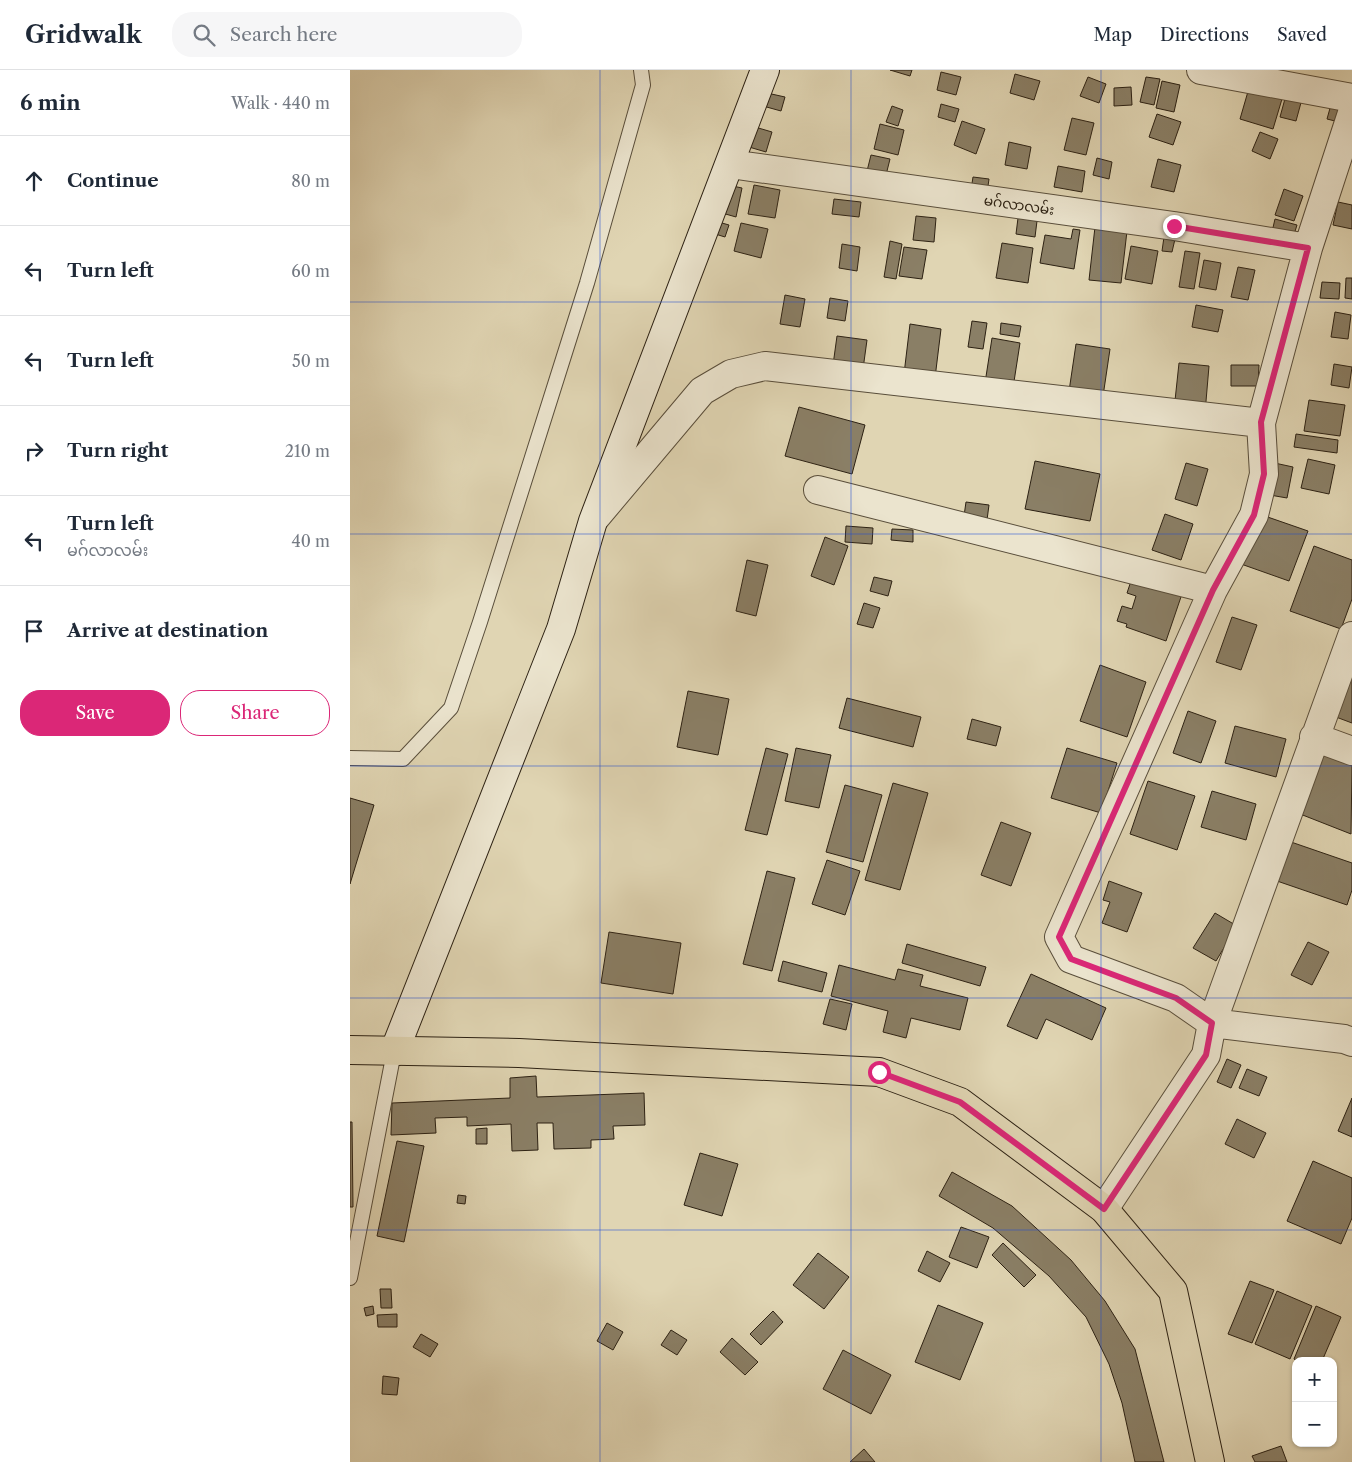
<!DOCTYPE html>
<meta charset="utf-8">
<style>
:root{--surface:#fff;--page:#f6f6f7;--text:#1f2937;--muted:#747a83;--line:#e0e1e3;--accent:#db2777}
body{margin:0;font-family:"Libre Caslon Text","Noto Sans Myanmar",serif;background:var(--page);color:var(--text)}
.controls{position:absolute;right:15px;bottom:15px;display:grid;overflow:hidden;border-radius:10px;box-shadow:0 1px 4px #0004}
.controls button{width:45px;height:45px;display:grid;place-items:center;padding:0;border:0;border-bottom:1px solid var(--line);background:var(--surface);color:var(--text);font:25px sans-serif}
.stop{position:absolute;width:15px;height:15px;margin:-11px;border:4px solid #db2777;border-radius:50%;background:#fff}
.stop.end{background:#db2777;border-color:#fff;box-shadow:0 1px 5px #0008}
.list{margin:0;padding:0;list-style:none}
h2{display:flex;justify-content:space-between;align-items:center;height:65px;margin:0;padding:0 20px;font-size:21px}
h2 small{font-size:16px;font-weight:400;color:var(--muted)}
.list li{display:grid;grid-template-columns:32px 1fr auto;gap:15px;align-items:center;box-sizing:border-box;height:90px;padding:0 20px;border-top:1px solid var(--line)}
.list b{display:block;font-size:19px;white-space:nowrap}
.list p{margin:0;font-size:16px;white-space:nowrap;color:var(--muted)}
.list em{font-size:16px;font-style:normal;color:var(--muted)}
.actions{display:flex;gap:10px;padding:15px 20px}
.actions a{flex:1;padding:11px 0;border:1px solid var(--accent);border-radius:20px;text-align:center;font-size:18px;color:var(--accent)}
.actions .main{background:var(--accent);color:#fff}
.icon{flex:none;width:28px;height:28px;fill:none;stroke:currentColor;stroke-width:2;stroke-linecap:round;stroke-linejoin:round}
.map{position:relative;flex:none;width:1002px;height:1392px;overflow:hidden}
header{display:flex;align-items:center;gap:30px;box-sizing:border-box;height:70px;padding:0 25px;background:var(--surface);border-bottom:1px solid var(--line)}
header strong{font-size:24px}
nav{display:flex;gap:28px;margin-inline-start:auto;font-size:18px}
.search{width:350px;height:45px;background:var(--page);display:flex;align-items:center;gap:12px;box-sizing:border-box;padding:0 18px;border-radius:20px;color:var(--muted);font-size:19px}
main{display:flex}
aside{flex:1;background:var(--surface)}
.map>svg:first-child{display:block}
.building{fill:#8a7f66;stroke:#2c2113}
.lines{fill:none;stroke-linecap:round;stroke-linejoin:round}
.lane-casing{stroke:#594e3b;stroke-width:16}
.street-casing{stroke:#594e3b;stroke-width:30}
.secondary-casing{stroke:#2c2113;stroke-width:30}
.primary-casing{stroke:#2c2113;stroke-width:30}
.lane{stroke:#ebe4ce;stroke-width:14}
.street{stroke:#ebe4ce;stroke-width:28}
.secondary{stroke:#ebe4ce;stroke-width:28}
.primary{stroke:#e0d5b3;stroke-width:28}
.route{stroke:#db2777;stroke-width:6}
.grid{fill:none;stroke:#1d4ed8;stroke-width:1;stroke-opacity:0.55}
.labels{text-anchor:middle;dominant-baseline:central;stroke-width:4;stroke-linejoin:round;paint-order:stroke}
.street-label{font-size:14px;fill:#2c2113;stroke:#ebe4ce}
</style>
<header>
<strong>Gridwalk</strong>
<div class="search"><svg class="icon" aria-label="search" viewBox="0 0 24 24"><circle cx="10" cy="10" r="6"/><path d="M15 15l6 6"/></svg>Search here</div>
<nav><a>Map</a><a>Directions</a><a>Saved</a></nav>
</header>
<main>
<aside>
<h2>6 min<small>Walk · 440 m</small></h2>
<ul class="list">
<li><svg class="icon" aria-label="ahead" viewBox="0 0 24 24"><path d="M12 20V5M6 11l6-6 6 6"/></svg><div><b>Continue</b></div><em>80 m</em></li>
<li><svg class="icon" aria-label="left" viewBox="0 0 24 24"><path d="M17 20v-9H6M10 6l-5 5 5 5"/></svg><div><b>Turn left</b></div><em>60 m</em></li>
<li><svg class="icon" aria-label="left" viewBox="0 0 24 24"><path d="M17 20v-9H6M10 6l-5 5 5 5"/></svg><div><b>Turn left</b></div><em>50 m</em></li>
<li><svg class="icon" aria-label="right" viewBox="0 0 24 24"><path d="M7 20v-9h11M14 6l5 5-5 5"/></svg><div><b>Turn right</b></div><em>210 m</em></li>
<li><svg class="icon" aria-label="left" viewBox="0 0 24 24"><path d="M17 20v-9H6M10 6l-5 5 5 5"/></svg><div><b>Turn left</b><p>မဂ်လာလမ်း</p></div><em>40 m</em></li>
<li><svg class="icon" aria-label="arrive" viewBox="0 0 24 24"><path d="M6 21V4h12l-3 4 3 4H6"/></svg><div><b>Arrive at destination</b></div></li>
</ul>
<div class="actions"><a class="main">Save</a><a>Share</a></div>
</aside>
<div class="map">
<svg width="1002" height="1392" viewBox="0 0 1002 1392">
<rect width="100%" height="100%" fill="#e0d5b3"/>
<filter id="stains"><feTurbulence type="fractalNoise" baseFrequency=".004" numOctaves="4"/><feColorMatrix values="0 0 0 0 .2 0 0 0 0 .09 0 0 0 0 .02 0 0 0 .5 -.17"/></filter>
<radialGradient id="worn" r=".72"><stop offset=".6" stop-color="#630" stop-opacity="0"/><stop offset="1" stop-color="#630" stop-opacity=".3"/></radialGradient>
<path class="building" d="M540 0H562L560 6Z
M591 2 611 7 606 25 587 20Z
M665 4 690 11 684 30 660 23Z
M738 7 756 14 749 33 730 26Z
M796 7 810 9 804 35 790 32Z
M812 11 830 15 824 42 806 38Z
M781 17 782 35 764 36V18Z
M899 18 932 29 923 59 890 49Z
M417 23 435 27 431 41 413 36Z
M936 25 952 29 946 51 930 47Z
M982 31 994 34 989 52 977 49Z
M591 34 609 39 605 52 588 47Z
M542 36 553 40 548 56 536 52Z
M807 44 831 52 823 75 799 67Z
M722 48 744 53 736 85 714 80Z
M612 51 635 59 626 84 604 75Z
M530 54 554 60 548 85 524 79Z
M405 57 422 62 416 82 399 77Z
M910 62 928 69 920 89 902 81Z
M659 72 681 77 677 99 655 95Z
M521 85 540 89 536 105 517 101Z
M747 88 762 92 759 109 743 105Z
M808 89 831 95 824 122 801 117Z
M708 96 735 101 732 122 704 117Z
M623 107 639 109 637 123 621 120Z
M378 115 392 118 386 147 372 143Z
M404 115 430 120 425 148 398 144Z
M934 119 953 126 944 151 925 145Z
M484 129 511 132 509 147 482 144Z
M988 132 1002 135V159L983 155Z
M566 146 586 148 584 172 563 170Z
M668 148 687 151 685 167 666 164Z
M925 149 947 155 942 171 921 166Z
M365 151 379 155 375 167 362 163Z
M391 153 418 159 411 188 384 181Z
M745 157 777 161 771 213 739 210Z
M723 159 730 160 724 199 690 193 695 165 721 169Z
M814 167 825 169 822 182 812 181Z
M540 171 552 174 546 209 534 207Z
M652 173 683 178 678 213 646 208Z
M492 174 510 177 507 201 489 198Z
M781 176 808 181 802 214 775 209Z
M554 177 577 180 572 209 549 206Z
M835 181 850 183 844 219 829 217Z
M854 190 871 193 866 220 849 217Z
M888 197 905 200 898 230 881 227Z
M996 208H1002V229L995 228Z
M972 212 990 213 989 229 970 228Z
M435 225 455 229 450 257 430 254Z
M480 228 498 231 495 251 477 248Z
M846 235 873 240 868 262 842 257Z
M985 242 1001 245 998 269 981 267Z
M622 251 637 253 633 279 618 277Z
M651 253 671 256 669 267 650 264Z
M560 254 591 259 585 308 554 304Z
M487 266 517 270 513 299 483 295Z
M642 268 670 273 663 318 635 313Z
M726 274 760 279 752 333 718 328Z
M829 293 859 296 855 343 824 340Z
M984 294 1002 297 999 318 981 315Z
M881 295H909L908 316H881Z
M959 330 995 335 990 366 954 361Z
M449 337 515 355 502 404 435 386Z
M946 364 988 370 987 383 944 377Z
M958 389 985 395 979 424 951 418Z
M685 391 750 404 740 451 675 439Z
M920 392 943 397 937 428 914 424Z
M836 393 858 399 847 436 825 429Z
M616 432 639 435 637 450 614 446Z
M815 444 843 454 831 490 802 480Z
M909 444 958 461 939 511 891 494Z
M496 456 523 458 522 474 495 472Z
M542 459 563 460V472L541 470Z
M475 467 498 476 484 515 461 506Z
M964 476 1002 490V529L991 559 940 541Z
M397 490 418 495 406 546 386 541Z
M524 507 542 511 538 526 520 521Z
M782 508 833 521 816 571 776 557 777 554 767 551 772 536 782 539 786 526 777 523Z
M514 533 530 538 523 558 507 554Z
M882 547 907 555 891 600 866 592Z
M750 595 796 612 777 667 730 651Z
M1002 603V653L986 647Z
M338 621 379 629 368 685 327 677Z
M497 628 571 647 563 677 489 658Z
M838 641 866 651 851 693 823 683Z
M622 649 651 657 646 676 617 669Z
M885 656 936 669 926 707 875 693Z
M416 678 438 684 417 765 395 760Z
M446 678 481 685 469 738 435 731Z
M717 678 767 693 751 743 701 728Z
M969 681 1002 694 1001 764 945 742Z
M798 711 845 726 827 780 780 764Z
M543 713 578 723 550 820 515 810Z
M495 715 532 725 513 792 476 782Z
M862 721 906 734 896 770 851 757Z
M0 728 24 735 0 814Z
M651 752 681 763 661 816 631 805Z
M941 772 1002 793V820L997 835 927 811Z
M477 790 510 801 495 845 462 834Z
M417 801 445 808 422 901 393 894Z
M759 811 792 823 777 862 752 853 760 832 753 830Z
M865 843 887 856 866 891 843 878Z
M259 862 331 873 323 924 251 913Z
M958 872 979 882 962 915 941 905Z
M557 874 636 897 630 916 552 893Z
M433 891 477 903 472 922 428 911Z
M489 895 545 910 548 899 573 905 570 916 618 928 610 960 561 948 556 968 533 962 538 941 481 926Z
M681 904 756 938 742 970 696 949 687 969 657 956Z
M480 929 502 934 496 960 473 954Z
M877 989 891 995 881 1018 867 1012Z
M897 999 917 1007 909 1026 889 1018Z
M186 1006 187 1027 294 1023 295 1055 263 1056 264 1069 241 1070V1078L204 1079 203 1053H187L188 1080 162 1081 161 1054 117 1056V1047L85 1048 86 1063 41 1065 42 1033 160 1028V1008Z
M1002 1028V1067L988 1061Z
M887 1049 916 1063 904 1088 875 1074Z
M0 1052H2L3 1137H0Z
M137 1058V1074H126V1059Z
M47 1071 74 1076 54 1172 27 1166Z
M350 1083 388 1094 372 1146 334 1135Z
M963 1091 1002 1108V1148L991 1174 937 1151Z
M602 1102 662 1136 721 1190 755 1231 785 1279 814 1392H785L772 1333 759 1294 736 1247 699 1206 643 1158 589 1126Z
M108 1125 116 1126 115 1134 107 1133Z
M611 1157 639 1167 627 1198 599 1187Z
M653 1173 686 1205 674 1217 642 1185Z
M577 1181 600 1193 590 1212 568 1201Z
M468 1183 499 1207 474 1239 443 1215Z
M900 1211 924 1220 902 1273 878 1264Z
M30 1219H41L42 1238H31Z
M927 1221 962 1236 940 1289 905 1274Z
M588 1235 633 1253 610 1310 565 1292Z
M23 1236 24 1244 16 1246 14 1238Z
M966 1236 991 1247 972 1291H947L944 1289Z
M423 1241 433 1252 411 1275 400 1264Z
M47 1244V1257H28L27 1245Z
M257 1253 273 1262 263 1280 247 1271Z
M321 1260 337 1270 327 1285 311 1275Z
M71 1264 88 1274 80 1287 63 1277Z
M382 1268 408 1292 395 1305 370 1282Z
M493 1280 541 1305 521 1344 473 1319Z
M33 1306 49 1308 47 1325 32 1324Z
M931 1376 937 1392H905L902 1386Z
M514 1379 525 1392H500Z"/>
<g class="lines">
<defs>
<path id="lane" d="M0 688 53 689 101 638 130 552 237 213 293 15 291 0
M0 1208 44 982"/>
<path id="street" d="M851 0 1002 28
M380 94 824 156 958 178
M911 353 958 178 1002 43
M468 420 863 520
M245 448 352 321 381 304 415 296 911 353 914 404 904 445 863 520 709 867 721 889 826 928 862 953 856 985 754 1139
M1002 566 862 953 994 969 1002 972
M964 667 1002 681"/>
<path id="secondary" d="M44 982 211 559 243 451 415 0"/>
<path id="primary" d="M0 980 169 983 529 1002 610 1032 754 1139 823 1221 860 1392"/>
</defs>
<use href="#lane" class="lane-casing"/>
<use href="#street" class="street-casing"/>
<use href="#secondary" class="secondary-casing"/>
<use href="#primary" class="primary-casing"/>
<use href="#lane" class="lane"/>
<use href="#street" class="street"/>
<use href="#secondary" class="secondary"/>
<use href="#primary" class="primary"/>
</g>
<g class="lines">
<path class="route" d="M529 1002 610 1032 754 1139 856 985 862 953 826 928 721 889 709 867 863 520 904 445 914 404 911 352 958 178 824 156"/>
</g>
<path class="grid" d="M250 0V1392M501 0V1392M751 0V1392M0 232H1002M0 464H1002M0 696H1002M0 928H1002M0 1160H1002"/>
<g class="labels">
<g class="street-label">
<text transform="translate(669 135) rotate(8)">မဂ်လာလမ်း</text>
</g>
</g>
<rect width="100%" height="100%" filter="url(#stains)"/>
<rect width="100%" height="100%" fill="url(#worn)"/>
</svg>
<div class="controls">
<button>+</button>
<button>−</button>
</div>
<div class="stop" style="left:529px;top:1002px"></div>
<div class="stop end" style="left:824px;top:156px"></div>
</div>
</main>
